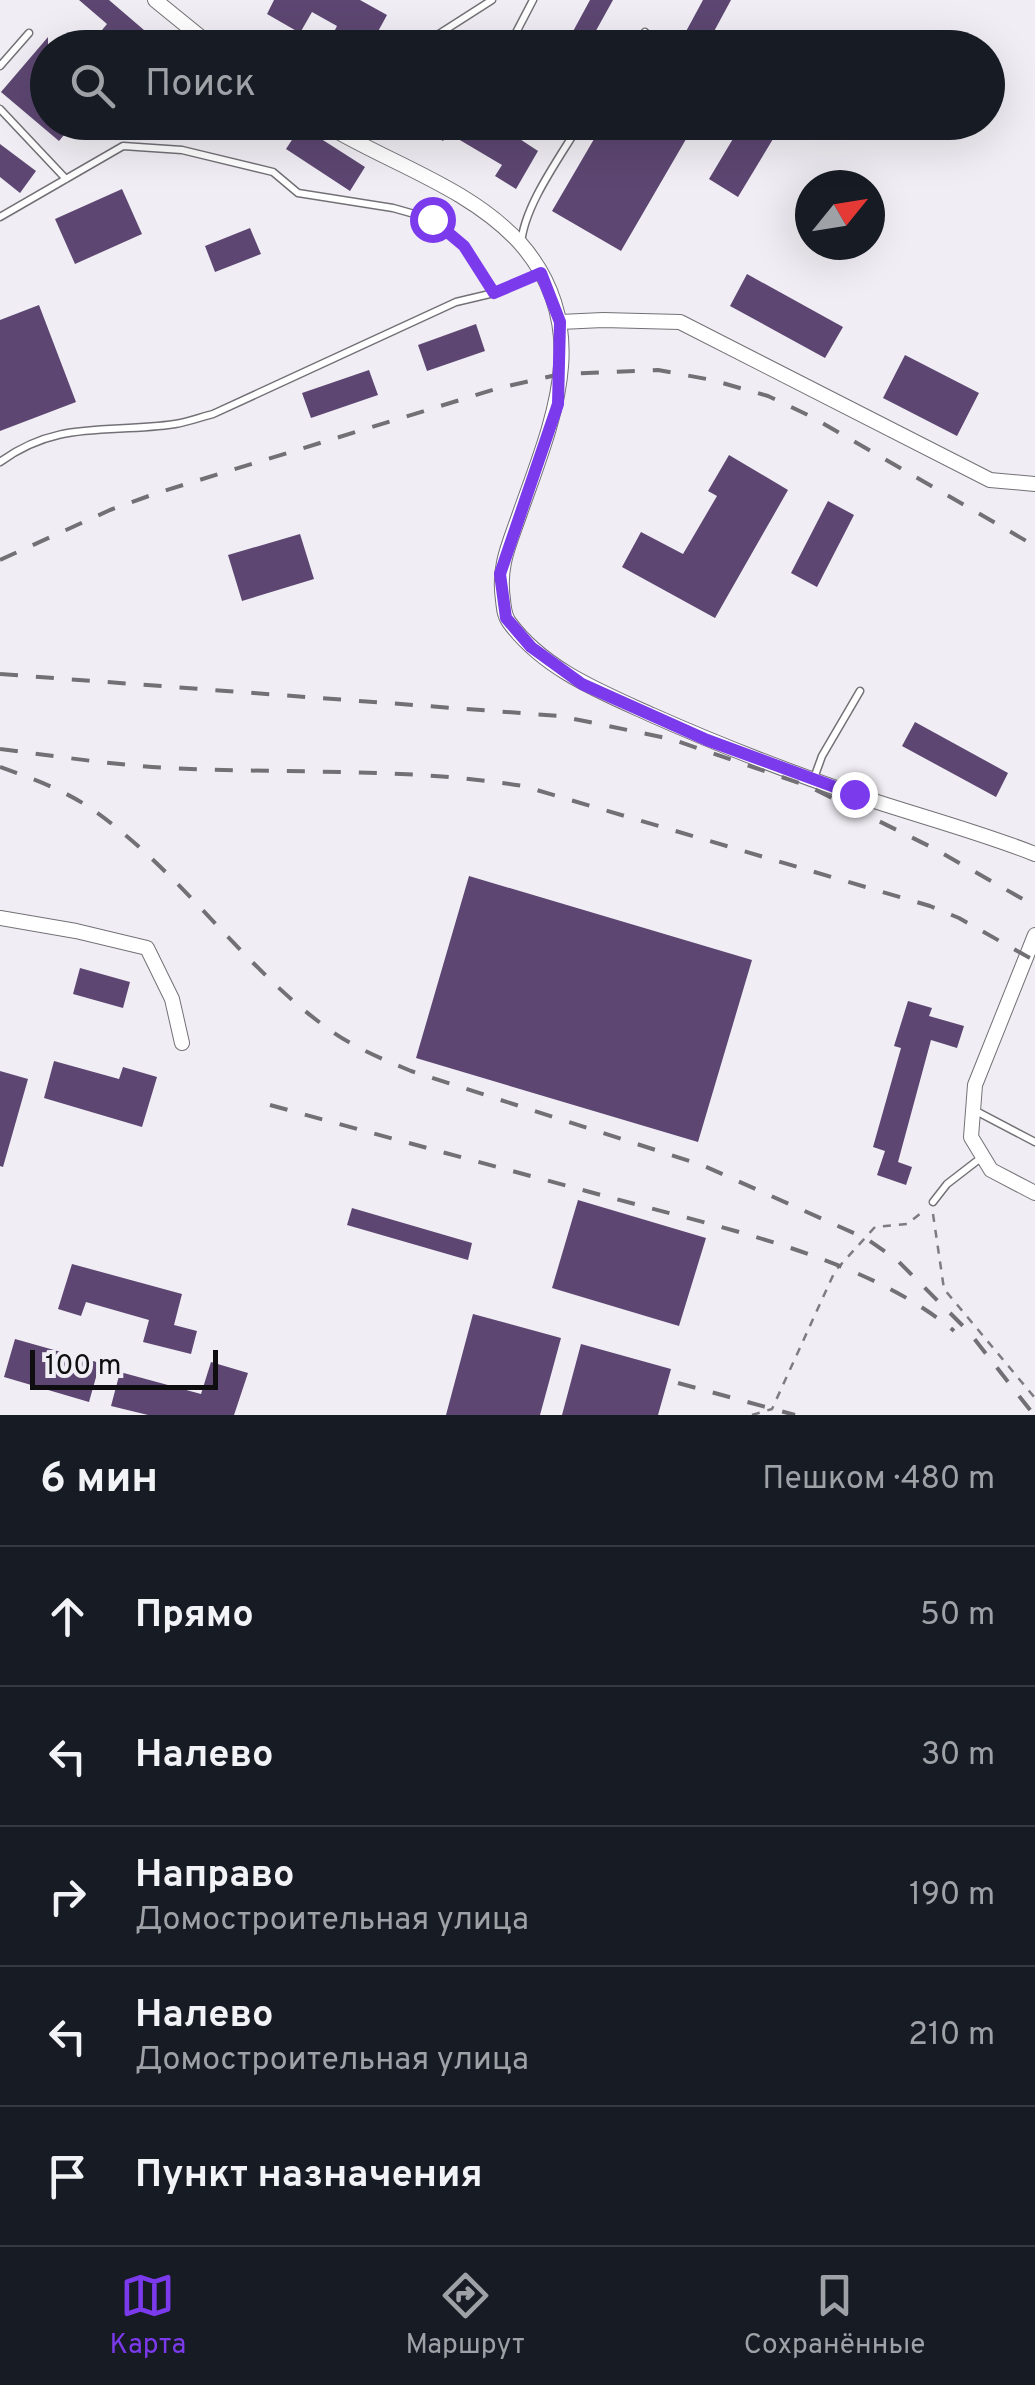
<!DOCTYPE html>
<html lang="ru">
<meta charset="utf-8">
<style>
:root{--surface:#171b24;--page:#20242c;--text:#f1f3f6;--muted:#9ea1a6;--line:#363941;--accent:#7c3aed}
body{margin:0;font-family:Overpass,sans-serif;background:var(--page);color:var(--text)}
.compass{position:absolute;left:795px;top:170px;width:90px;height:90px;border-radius:50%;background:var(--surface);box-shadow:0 10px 40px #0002;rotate:60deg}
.scale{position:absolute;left:30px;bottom:25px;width:188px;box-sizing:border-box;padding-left:10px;border:5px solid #0e0d0f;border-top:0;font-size:28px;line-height:35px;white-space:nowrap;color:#0e0d0f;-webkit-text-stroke:8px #f0edf4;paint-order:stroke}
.stop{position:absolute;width:30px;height:30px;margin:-22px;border:8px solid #7c3aed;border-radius:50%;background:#fff}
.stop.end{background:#7c3aed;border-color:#fff;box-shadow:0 2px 10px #0008}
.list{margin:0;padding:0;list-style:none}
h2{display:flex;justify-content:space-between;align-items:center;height:130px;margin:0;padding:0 40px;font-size:42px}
h2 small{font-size:32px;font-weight:400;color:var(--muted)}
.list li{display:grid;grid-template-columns:65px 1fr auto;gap:30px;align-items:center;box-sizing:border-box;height:140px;padding:0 40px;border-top:2px solid var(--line)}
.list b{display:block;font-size:38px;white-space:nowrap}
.list p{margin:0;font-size:32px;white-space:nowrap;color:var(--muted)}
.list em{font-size:32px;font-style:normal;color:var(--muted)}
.icon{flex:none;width:55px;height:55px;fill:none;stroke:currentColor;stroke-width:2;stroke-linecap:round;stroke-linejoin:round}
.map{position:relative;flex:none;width:1035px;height:1415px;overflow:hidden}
.search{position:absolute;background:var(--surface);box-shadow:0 10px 40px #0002;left:30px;right:30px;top:30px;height:110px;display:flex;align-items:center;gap:25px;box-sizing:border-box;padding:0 35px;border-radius:55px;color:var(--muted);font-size:38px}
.sheet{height:830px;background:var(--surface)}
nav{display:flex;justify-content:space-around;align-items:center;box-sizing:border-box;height:140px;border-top:2px solid var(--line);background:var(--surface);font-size:28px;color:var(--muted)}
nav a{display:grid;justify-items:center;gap:5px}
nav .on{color:var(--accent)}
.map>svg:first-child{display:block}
.building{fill:#5d4772}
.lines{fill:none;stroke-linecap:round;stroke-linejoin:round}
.service-casing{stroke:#737176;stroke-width:9}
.minor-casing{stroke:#737176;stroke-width:16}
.path{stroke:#7e7c81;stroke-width:2.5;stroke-dasharray:8 8;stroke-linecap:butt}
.service{stroke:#fff;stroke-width:6}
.minor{stroke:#fff;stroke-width:14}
.rail{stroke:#727074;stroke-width:4;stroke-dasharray:18 18;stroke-linecap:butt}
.route{stroke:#7c3aed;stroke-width:12}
</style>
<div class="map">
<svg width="1035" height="1415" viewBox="0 0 1035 1415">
<rect width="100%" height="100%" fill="#f0edf4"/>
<path class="building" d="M79 0H109L144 30 129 48H87L107 24Z
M274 0H360L387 15 369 48H326L337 26 312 12 300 33 267 14Z
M590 0H613L588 45 571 35Z
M703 0H731L705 48H677Z
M48 37V122H75L59 141 1 92Z
M412 122H494L538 151 516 189 495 176 502 165 448 133 443 141Z
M604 122H669L689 134 621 251 552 211Z
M743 122H756L776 134 738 197 709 179Z
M301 126 365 167 350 191 286 149Z
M0 144 36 171 20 193 0 177Z
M122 189 142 234 75 264 55 219Z
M250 228 261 254 215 272 205 246Z
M747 274 843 327 825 358 730 306Z
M39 305 76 402 0 431V320Z
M476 324 485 351 427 371 418 345Z
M905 355 979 393 957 436 883 398Z
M369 370 378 395 311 418 302 393Z
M729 455 788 490 715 618 622 567 641 532 683 554 717 496 708 491Z
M828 501 854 515 817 587 791 573Z
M300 534 314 579 242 601 228 555Z
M915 722 1008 773 996 797 902 746Z
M469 876 752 960 698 1142 416 1058Z
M80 968 130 982 123 1008 73 994Z
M908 1001 932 1008 929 1016 964 1026 957 1048 931 1040 898 1162 912 1167 906 1185 877 1175 885 1151 873 1147 901 1048 894 1046Z
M54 1061 119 1079 123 1067 157 1077 142 1127 44 1098Z
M0 1071 28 1079 3 1167 0 1166Z
M578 1200 706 1238 679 1326 552 1288Z
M352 1208 472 1243 468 1260 347 1225Z
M72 1264 182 1294 174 1325 197 1331 191 1354 143 1342 149 1320 86 1302 81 1316 58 1309Z
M473 1314 561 1338 540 1415H446Z
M15 1339 100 1363 89 1402 4 1377Z
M581 1344 671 1369 658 1415H562Z
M211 1362 248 1373 234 1415H148L111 1406 120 1372 201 1394Z"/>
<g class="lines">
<defs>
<path id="service" d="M417 48 492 0
M508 48 533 0
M632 48 645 32
M0 66 29 33
M0 109 66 179
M345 136 354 122
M0 217 123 146 182 150 273 172 298 193 393 208 432 219 464 245 494 293
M521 244C524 205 561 156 581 122
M0 462C59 419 109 434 175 424 188 422 201 417 213 414L456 302 494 293 540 274
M814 778 822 756 860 691
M974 1110 1035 1142
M933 1202 947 1184 982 1157"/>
<path id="minor" d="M155 0 214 48
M321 122C385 162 468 186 520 243 595 328 552 422 520 513 509 545 498 566 503 600 504 608 504 615 509 622 543 669 601 692 652 715 719 745 787 771 856 795 915 815 977 831 1035 854
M560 322 603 320 680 322 990 480 1035 484
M0 918 76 931 147 948 172 999 182 1043
M1035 935 975 1085 971 1137 991 1170 1035 1193"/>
</defs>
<use href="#service" class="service-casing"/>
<use href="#minor" class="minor-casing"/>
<path class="path" d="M933 1214 944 1289 1035 1398
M752 1415 772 1409 835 1271 875 1227 907 1224 925 1210"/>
<use href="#service" class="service"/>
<use href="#minor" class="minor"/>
<path class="rail" d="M0 560 110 510 157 493 499 388 561 374 658 370 712 380 768 396 812 417 1035 546
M0 674 560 716 671 739 808 786 933 848 1035 906
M0 749C56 756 112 765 169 768 287 774 406 767 523 786L930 906 959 918 1035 961
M0 767C34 779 67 791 96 812 181 873 240 963 323 1025 350 1046 380 1058 411 1071L702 1165 867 1239 896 1259 969 1332 1034 1415
M270 1105C386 1137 501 1168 616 1199 723 1228 869 1259 954 1331
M678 1383 795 1415"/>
</g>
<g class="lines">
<path class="route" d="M432 219 464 246 494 293 541 273 560 322 558 404 500 574 506 618 531 647 582 684 707 740 854 794"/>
</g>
</svg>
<svg class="compass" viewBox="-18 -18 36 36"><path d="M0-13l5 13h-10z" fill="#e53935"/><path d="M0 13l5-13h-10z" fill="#9ea1a6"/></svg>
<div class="scale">100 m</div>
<div class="stop" style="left:432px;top:219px"></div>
<div class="stop end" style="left:854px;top:794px"></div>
<div class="search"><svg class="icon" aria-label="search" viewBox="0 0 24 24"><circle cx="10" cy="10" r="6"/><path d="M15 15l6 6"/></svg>Поиск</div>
</div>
<section class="sheet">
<h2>6 мин<small>Пешком · 480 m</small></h2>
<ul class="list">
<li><svg class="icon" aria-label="ahead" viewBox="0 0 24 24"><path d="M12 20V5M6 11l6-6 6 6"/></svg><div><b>Прямо</b></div><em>50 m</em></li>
<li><svg class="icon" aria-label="left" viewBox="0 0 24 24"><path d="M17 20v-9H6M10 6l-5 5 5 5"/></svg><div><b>Налево</b></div><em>30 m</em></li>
<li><svg class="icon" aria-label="right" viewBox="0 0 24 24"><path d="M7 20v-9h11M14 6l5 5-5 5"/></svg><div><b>Направо</b><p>Домостроительная улица</p></div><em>190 m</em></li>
<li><svg class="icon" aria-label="left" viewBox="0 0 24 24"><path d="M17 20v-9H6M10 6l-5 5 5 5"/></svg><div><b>Налево</b><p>Домостроительная улица</p></div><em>210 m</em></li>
<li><svg class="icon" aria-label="arrive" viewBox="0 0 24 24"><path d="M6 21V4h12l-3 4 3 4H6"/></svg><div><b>Пункт назначения</b></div></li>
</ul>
</section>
<nav>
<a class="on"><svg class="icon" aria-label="map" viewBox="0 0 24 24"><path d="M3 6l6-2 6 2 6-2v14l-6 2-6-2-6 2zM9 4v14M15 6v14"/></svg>Карта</a>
<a><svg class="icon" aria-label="directions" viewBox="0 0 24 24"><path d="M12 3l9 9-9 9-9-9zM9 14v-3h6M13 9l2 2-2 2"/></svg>Маршрут</a>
<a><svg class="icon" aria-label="saved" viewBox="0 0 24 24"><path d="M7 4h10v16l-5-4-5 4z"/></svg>Сохранённые</a>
</nav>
